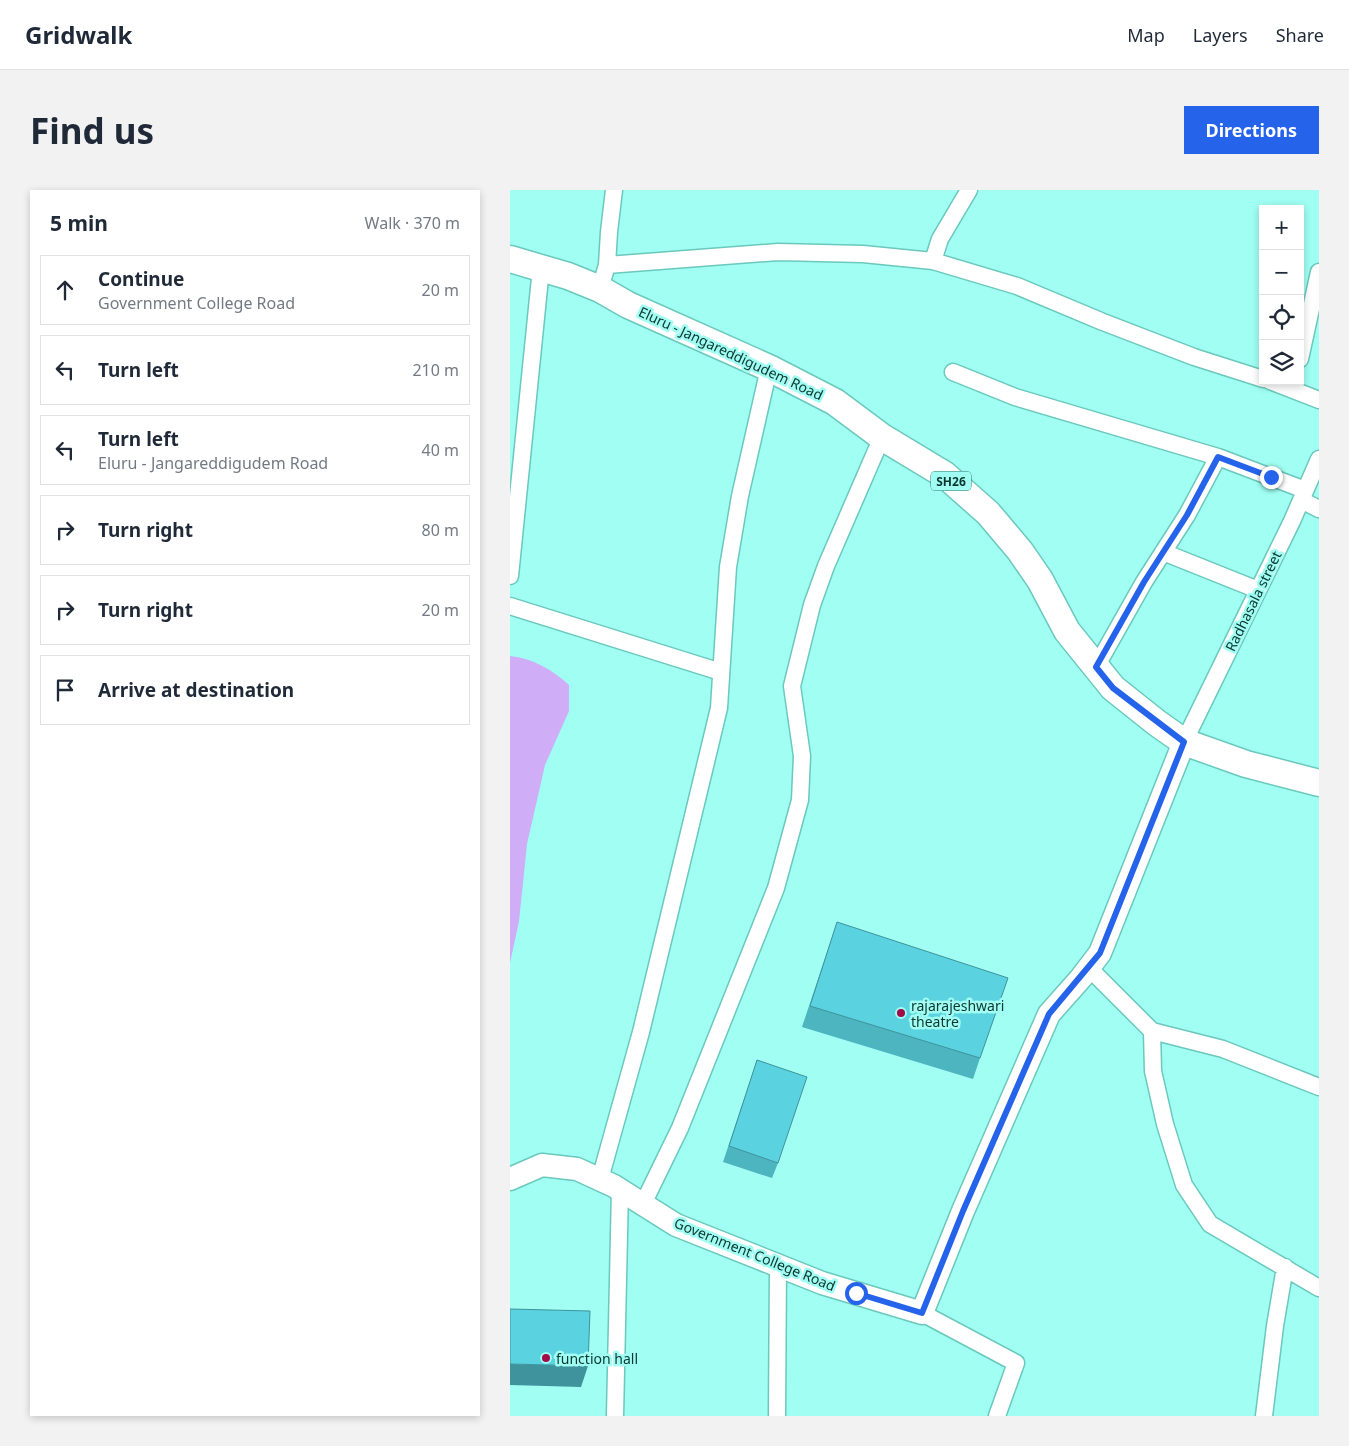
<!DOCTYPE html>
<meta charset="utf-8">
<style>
:root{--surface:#fff;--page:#f2f2f3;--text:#1f2937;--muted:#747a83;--line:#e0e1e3;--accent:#2563eb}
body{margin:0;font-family:"Noto Sans",sans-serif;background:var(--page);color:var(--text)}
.controls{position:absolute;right:15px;top:15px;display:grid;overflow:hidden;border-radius:0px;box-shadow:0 2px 8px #0003}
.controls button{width:45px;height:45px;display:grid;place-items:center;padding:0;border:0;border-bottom:1px solid var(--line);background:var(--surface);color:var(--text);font:25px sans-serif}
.stop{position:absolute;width:15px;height:15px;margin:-11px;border:4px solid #2563eb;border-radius:50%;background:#fff}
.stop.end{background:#2563eb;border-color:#fff;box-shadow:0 1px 5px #0008}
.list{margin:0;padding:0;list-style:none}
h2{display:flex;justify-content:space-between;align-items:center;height:65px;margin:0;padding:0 20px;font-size:21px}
h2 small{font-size:16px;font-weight:400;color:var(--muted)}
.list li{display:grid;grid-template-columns:32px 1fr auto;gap:15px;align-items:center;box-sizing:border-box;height:70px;margin:0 10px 10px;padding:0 10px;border:1px solid var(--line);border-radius:0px}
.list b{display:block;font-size:19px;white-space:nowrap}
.list p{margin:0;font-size:16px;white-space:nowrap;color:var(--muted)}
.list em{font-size:16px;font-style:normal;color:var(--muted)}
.icon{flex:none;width:28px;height:28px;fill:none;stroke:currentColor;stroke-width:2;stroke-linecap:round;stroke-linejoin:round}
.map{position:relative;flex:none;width:809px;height:1226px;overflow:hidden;border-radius:0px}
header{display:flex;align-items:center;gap:30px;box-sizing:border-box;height:70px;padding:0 25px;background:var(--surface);border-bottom:1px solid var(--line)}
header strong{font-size:24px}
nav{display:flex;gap:28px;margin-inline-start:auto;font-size:18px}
.intro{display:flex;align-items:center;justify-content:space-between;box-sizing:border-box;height:120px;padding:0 30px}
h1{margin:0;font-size:35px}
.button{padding:12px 22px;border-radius:0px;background:var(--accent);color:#fff;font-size:18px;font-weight:700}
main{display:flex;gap:30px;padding:0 30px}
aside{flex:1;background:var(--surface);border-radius:0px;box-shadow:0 2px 8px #0003}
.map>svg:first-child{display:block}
.water{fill:#cfadf7}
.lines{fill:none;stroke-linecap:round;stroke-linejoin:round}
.street-casing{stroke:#6ac8bc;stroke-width:19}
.secondary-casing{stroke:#6ac8bc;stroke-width:25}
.primary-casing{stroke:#6ac8bc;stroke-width:29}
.street{stroke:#fff;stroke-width:16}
.secondary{stroke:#fff;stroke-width:22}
.primary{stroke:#fff;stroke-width:26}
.wall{fill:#4db5c0}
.shaded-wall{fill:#3f939c}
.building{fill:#5ad2df;stroke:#3f939c}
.route{stroke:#2563eb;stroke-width:6}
.poi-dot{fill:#a20a4a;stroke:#a0fef2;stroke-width:2}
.labels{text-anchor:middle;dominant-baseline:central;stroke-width:5;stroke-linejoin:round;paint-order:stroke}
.shield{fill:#a0fef2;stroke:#38726b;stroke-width:1}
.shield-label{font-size:12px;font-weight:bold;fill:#0c3631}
.street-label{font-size:14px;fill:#0c3631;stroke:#a0fef2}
.poi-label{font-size:14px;fill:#0c3631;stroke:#a0fef2;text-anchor:start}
</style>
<header>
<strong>Gridwalk</strong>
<nav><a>Map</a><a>Layers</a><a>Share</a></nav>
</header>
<div class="intro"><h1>Find us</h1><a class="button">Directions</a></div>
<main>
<aside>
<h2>5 min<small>Walk · 370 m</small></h2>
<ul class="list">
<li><svg class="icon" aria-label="ahead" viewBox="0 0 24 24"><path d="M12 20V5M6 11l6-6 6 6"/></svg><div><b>Continue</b><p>Government College Road</p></div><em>20 m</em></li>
<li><svg class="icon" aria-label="left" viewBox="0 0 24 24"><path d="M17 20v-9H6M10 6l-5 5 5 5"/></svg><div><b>Turn left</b></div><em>210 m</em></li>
<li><svg class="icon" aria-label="left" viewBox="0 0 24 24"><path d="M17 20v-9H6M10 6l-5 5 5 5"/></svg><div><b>Turn left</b><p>Eluru - Jangareddigudem Road</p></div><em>40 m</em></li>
<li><svg class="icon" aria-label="right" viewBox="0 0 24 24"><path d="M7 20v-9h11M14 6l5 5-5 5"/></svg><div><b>Turn right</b></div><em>80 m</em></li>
<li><svg class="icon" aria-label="right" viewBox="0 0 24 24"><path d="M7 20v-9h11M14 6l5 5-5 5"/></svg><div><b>Turn right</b></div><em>20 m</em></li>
<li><svg class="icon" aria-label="arrive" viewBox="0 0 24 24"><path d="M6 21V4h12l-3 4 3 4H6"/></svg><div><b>Arrive at destination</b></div></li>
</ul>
</aside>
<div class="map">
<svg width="809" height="1226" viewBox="0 0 809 1226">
<rect width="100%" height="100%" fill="#a0fef2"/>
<path class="water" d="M0 466C22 468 43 480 59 495V521L35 575 17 654 9 731 0 773Z"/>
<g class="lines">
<defs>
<path id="street" d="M423 71 507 96 593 132 684 167 753 189
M97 75 99 42 104 0
M90 99 97 75 268 62 353 64 423 71 430 49 459 0
M790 169 809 82
M443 182 505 207 708 267
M760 191 809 210
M791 310 809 319
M653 362 748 400
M0 386 31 78
M0 416 211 482
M586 477 634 392 677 325 708 267 795 300
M674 552 782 331 809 269
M579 778 642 841 643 881 655 934 674 995 700 1034 809 1098
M642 841 713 859 809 897
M90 989 131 842 209 518 218 377 230 306 259 178
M133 1014 170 938 266 698 290 610 292 566 282 496 302 415 316 376 372 247
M412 1123 506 1173 487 1226
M105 1226 110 999
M267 1226 268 1075
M754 1226 765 1136 775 1077"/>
<path id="secondary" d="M0 989 32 975 67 979 104 996 166 1035 312 1093 412 1123 453 1021 539 824 571 788 590 763 674 552"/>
<path id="primary" d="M0 69 58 86 90 99 118 115 259 178 325 212 372 247 435 285 478 323 510 361 530 390 557 441 603 498 647 533 674 552 736 574 809 593"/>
</defs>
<use href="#street" class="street-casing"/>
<use href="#secondary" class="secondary-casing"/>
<use href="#primary" class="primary-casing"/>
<use href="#street" class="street"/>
<use href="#secondary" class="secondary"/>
<use href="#primary" class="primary"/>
</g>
<path class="wall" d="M327 732 470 868 463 889 292 837Z
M247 870 268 973 262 988 213 972Z"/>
<path class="shaded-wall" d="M0 1174 78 1176 71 1197 0 1195Z"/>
<path class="building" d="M327 732 498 788 470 868 300 816Z
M247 870 297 887 268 973 219 956Z
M0 1119 80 1121 78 1176 0 1174Z"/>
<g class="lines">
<path class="route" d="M346 1103 412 1123 453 1021 539 824 590 763 674 552 603 498 586 477 634 392 677 325 708 267 761 287"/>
</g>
<g class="poi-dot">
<circle cx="391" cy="823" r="5"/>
<circle cx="36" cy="1168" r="5"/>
</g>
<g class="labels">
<rect class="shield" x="421" y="281.5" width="40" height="19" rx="4"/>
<g class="shield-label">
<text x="441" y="291">SH26</text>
</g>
<g class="street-label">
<text transform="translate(221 163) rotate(25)">Eluru - Jangareddigudem Road</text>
<text transform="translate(743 411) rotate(-64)">Radhasala street</text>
<text transform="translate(245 1064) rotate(22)">Government College Road</text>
</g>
<g class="poi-label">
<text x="401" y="815">rajarajeshwari<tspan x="401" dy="16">theatre</tspan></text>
<text x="46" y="1168">function hall</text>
</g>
</g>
</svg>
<div class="controls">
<button>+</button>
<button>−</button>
<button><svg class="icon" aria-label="locate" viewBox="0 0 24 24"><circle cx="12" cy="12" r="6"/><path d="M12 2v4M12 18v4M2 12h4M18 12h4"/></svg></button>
<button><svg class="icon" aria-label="layers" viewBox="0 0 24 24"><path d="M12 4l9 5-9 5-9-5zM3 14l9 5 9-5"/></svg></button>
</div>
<div class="stop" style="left:346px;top:1103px"></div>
<div class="stop end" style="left:761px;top:287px"></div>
</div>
</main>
